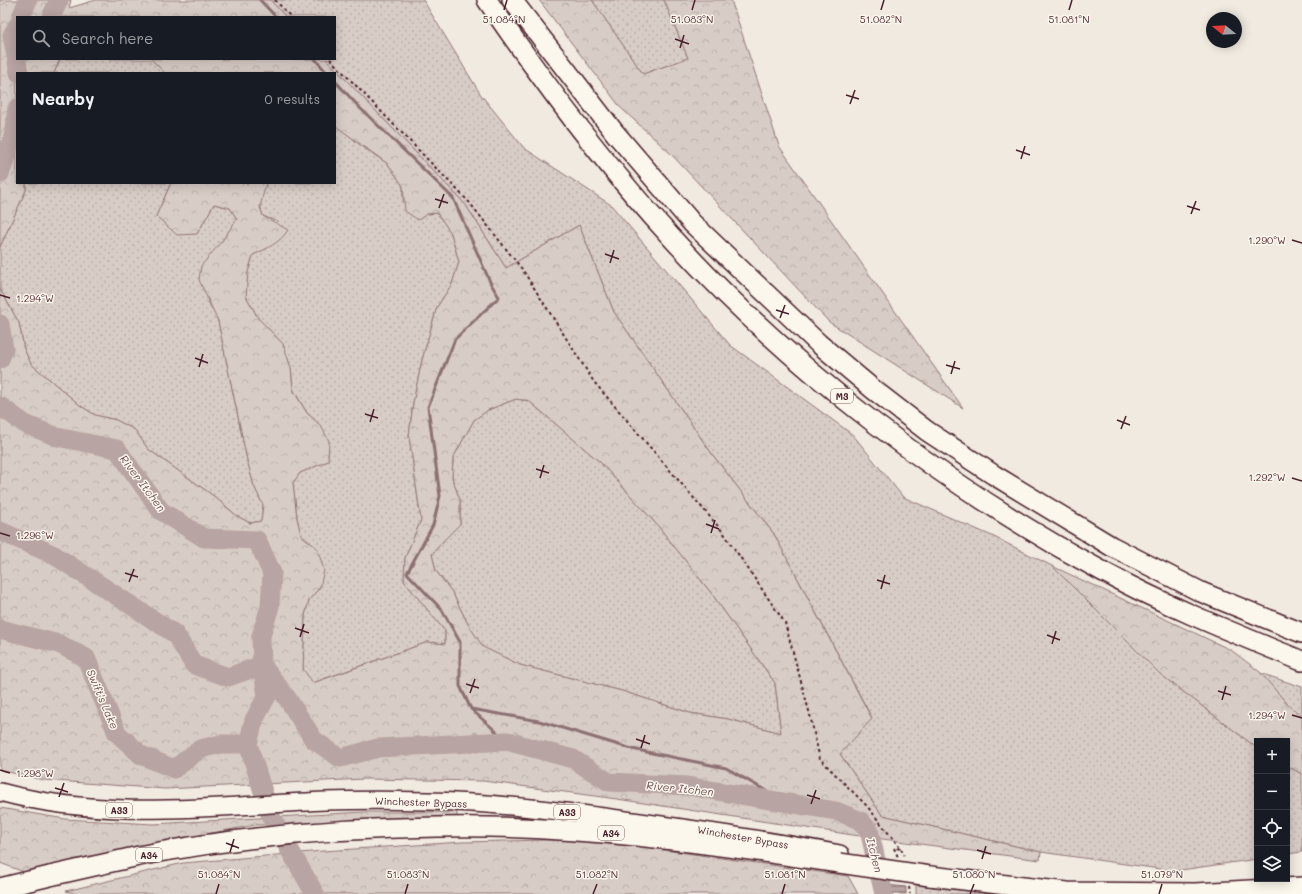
<!DOCTYPE html>
<meta charset="utf-8">
<style>
:root{--surface:#171b24;--page:#20242c;--text:#f1f3f6;--muted:#9ea1a6;--line:#363941}
body{margin:0;font-family:Mali,sans-serif;background:var(--page);color:var(--text)}
.controls{position:absolute;right:12px;bottom:12px;display:grid;overflow:hidden;border-radius:0px;box-shadow:0 2px 10px #0003}
.controls button{width:36px;height:36px;display:grid;place-items:center;padding:0;border:0;border-bottom:1px solid var(--line);background:var(--surface);color:var(--text);font:20px sans-serif}
.compass{position:absolute;left:1206px;top:12px;width:36px;height:36px;border-radius:50%;background:var(--surface);box-shadow:0 2px 10px #0003;rotate:288deg}
.list{margin:0;padding:0;list-style:none}
h2{display:flex;justify-content:space-between;align-items:center;height:52px;margin:0;padding:0 16px;font-size:17px}
h2 small{font-size:13px;font-weight:400;color:var(--muted)}
.icon{flex:none;width:22px;height:22px;fill:none;stroke:currentColor;stroke-width:2;stroke-linecap:round;stroke-linejoin:round}
.map{position:relative;flex:none;width:1302px;height:894px;overflow:hidden}
.search{position:absolute;background:var(--surface);box-shadow:0 2px 10px #0003;left:16px;top:16px;width:320px;height:44px;display:flex;align-items:center;gap:10px;box-sizing:border-box;padding:0 14px;border-radius:0px;color:var(--muted);font-size:15px}
.panel{position:absolute;background:var(--surface);box-shadow:0 2px 10px #0003;left:16px;top:72px;width:320px;height:112px;border-radius:0px}
.map>svg:first-child{display:block}
.green{fill:url(#green-dots);stroke:#917678}
.forest{fill:url(#forest-crowns);stroke:#917678;fill-rule:evenodd}
.water{fill:url(#water-rules);stroke:#8c6f72}
.lines{fill:none;stroke-linecap:round;stroke-linejoin:round}
.stream{stroke:#8c6f72;stroke-width:3}
.river{stroke:#b8a4a2;stroke-width:19}
.major-casing{stroke:#4a1f2b;stroke-width:20}
.highway-casing{stroke:#4a1f2b;stroke-width:22}
.path{stroke:#4a1f2b;stroke-width:2;stroke-dasharray:3 3;stroke-linecap:butt}
.major{stroke:#fbf7ec;stroke-width:17}
.highway{stroke:#fbf7ec;stroke-width:19}
.highway-bridge-casing{stroke:#4a1f2b;stroke-width:22;stroke-linecap:butt}
.highway-bridge{stroke:#fbf7ec;stroke-width:19}
.ticks{fill:none;stroke:#4a1f2b;stroke-width:1.5}
.labels{text-anchor:middle;dominant-baseline:central;stroke-width:3;stroke-linejoin:round;paint-order:stroke}
.shield{fill:#fbf7ec;stroke:#7f6065;stroke-width:1}
.shield-label{font-size:9px;font-weight:bold;fill:#4a1f2b}
.street-label{font-size:10px;fill:#4a1f2b;stroke:#fbf7ec}
.water-label{font-size:11px;font-style:italic;fill:#704e55;stroke:#fbf7ec}
.ticks-label{font-size:10px;text-anchor:middle;fill:#4a1f2b;stroke:#fbf7ec;stroke-width:3;stroke-linejoin:round;paint-order:stroke}
</style>
<div class="map">
<svg width="1302" height="894" viewBox="0 0 1302 894">
<defs>
<pattern id="green-dots" width="8" height="8" patternUnits="userSpaceOnUse"><rect width="8" height="8" fill="#d8ccc6"/><path d="M2 2h.1M6 6h.1" fill="none" stroke="#bbafaa" stroke-width="1.8" stroke-linecap="round"/></pattern>
<pattern id="forest-crowns" width="20" height="18" patternUnits="userSpaceOnUse"><rect width="20" height="18" fill="#d8ccc6"/><path d="M2 6a3 3 0 1 1 6 0M12 15a3 3 0 1 1 6 0" fill="none" stroke="#bbafaa"/></pattern>
<pattern id="water-rules" width="6" height="5" patternUnits="userSpaceOnUse"><rect width="6" height="5" fill="#b8a4a2"/><path d="M0 2.5h6" fill="none" stroke="#988584"/></pattern>
</defs>
<rect width="100%" height="100%" fill="#f0eae0"/>
<filter id="ink" filterUnits="userSpaceOnUse"><feTurbulence type="fractalNoise" baseFrequency=".025" numOctaves="2"/><feDisplacementMap in="SourceGraphic" scale="8" xChannelSelector="R" yChannelSelector="G"/><feConvolveMatrix kernelMatrix="1 2 1 2 8 2 1 2 1" color-interpolation-filters="sRGB"/></filter>
<g filter="url(#ink)">
<path class="green" d="M270 0H423L481 95 524 148 611 205 730 345 853 435 903 497 992 536 1052 566 1160 674 1257 748V859L1174 871 1041 852 882 815 840 754 872 718 774 534 712 454 614 312 579 225 506 268 465 204 326 59H335V17H286Z
M592 0H664L688 58 643 74Z
M60 59H151L165 73H54Z
M335 123 361 146 388 164 403 186V201L418 220 427 214 437 213 451 233 459 262 452 284 437 307 422 360 413 403 409 436 421 520 405 558 404 581 445 631V644L428 642 312 683 303 669 305 615 309 600 320 587 317 548 301 536 297 518 293 483 300 473 328 461 321 426 307 413 293 389 291 368 283 344 258 318 246 296 248 272 253 255 269 247 278 222 263 216C259 206 260 192 266 183H335Z
M26 183H171L156 216 197 234 214 204 230 208 237 219 222 241 207 299 218 321 247 460 254 486 263 505 261 521 250 523 237 516 215 497 148 449 135 430 116 420 95 415 81 406 31 364 24 349 19 323 0 289V247L26 190Z
M516 399 529 401 601 463 658 526 712 594 775 683 781 733 728 719 690 713 622 691 520 665 482 647 468 624 452 592 436 571 432 554 445 539 460 524V500L452 478 453 458 474 420 488 410Z
M1260 673 1302 687V716L1289 706Z
M1287 766 1302 774V852L1287 854Z
M916 885 994 894H916Z"/>
<path class="forest" d="M0 0H71L69 8 96 0H270L286 17H17V59H60L54 73H17V183H26V190L0 247Z
M539 0H592L643 74 688 58 664 0H731L779 146 963 408 829 322 670 153 621 108Z
M151 59H326L465 204 506 268 579 225 614 312 712 454 774 534 872 719 840 754 882 815 1041 852 1040 860 853 835 617 799 483 781 364 779 165 789 43 780 0 770V289L19 323 24 349 31 364 81 406 95 415 116 420 135 430 148 449 215 497 237 516 250 523 261 521 263 505 254 486 247 460 218 321 199 280 201 266 222 241 237 219 230 208 214 204 197 234 177 235 156 216 171 183H266L260 207 263 216 288 230C280 243 266 249 253 255L248 272 246 296 258 318 283 344 291 368 293 390 307 413 321 426 329 441 328 461 300 473 293 483 297 518 301 535 317 548 324 570 320 587 309 600 305 615 303 669 313 683 428 642 445 644V631L404 581 405 558 421 520 409 436 413 403 422 360 437 307 452 284 459 262 451 233 437 213 427 214 418 220 405 211 403 186 388 164 337 127 335 123V73H165ZM516 399 529 401 601 463 658 526 712 594 775 683 781 733 728 719 690 713 622 691 520 665 483 647 468 624 452 592 436 571 432 554 445 539 460 524V500L452 478 453 458 474 420 488 410Z
M1052 566 1231 650 1260 672 1289 706 1302 716V774L1287 766V741H1257V748L1160 674Z
M0 808 65 819 153 824 364 812H457V818L255 825 122 850 24 872 0 863Z
M587 839 848 876 858 894H76L66 891 183 863 323 851 462 842Z"/>
<path class="water" d="M878 884 906 887V894H880Z"/>
<g class="lines">
<path class="stream" d="M260 0 276 17
M315 59 327 73
M335 81 360 108 453 198 491 284 499 297 455 339 428 407 440 496 433 525 407 573 442 610 460 642V686L471 709 539 721 632 749 726 768 784 801
M472 710 507 741"/>
<path class="river" d="M21 17 28 0
M51 17 59 0
M17 26 12 35 19 73
M0 174 13 137 17 108
M0 324 4 349 0 359
M0 406 25 424 57 437 117 449 161 511 204 538 257 540 272 573 270 606 261 636 262 665 267 696 254 720 248 744
M0 531 54 555 175 634 194 665 228 677 262 665
M0 629 59 644 86 658 117 733 141 755 174 769 200 749 221 744H248L271 817 315 894
M262 665 287 698 314 740 340 758 378 748 507 741 573 759 609 782 687 786 836 811 859 820 869 830 884 894"/>
<defs>
<path id="major" d="M0 792C107 821 216 806 325 801 359 800 393 800 427 801 491 802 555 810 618 819 692 829 766 840 840 854"/>
<path id="highway" d="M487 0C543 82 603 163 671 237 791 369 945 486 1102 571 1166 606 1234 633 1302 661
M512 0 615 133 692 223 818 343 874 390 927 431 994 475 1111 546 1201 592 1302 633
M50 876C87 868 123 859 159 852 251 836 345 828 437 827 572 824 706 843 839 863
M930 876 1067 892 1195 893 1302 887"/>
</defs>
<use href="#major" class="major-casing"/>
<use href="#highway" class="highway-casing"/>
<path class="path" d="M275 0 291 17
M330 59 469 202 522 269 594 382 723 532 785 623 809 711 820 759 867 806 901 849 894 848
M894 848 898 857
M901 849 904 855
M909 887 910 894"/>
<use href="#major" class="major"/>
<use href="#highway" class="highway"/>
<defs>
<path id="highway-bridge" d="M839 863 930 876
M0 888 50 876"/>
</defs>
<use href="#highway-bridge" class="highway-bridge-casing"/>
<use href="#highway-bridge" class="highway-bridge"/>
</g>
</g>
<path class="ticks" d="M504 10 507 0M692 10 695 0M881 10 884 0M1069 10 1072 0M675 39 689 44M680 48 684 35M846 95 859 99M850 104 855 90M1016 150 1030 155M1021 159 1025 146M435 199 448 203M1187 206 1200 210M439 208 444 194M1191 214 1196 201M1292 240 1302 243M605 254 619 259M610 263 614 250M0 295 10 298M776 310 789 314M780 318 785 305M195 358 208 363M946 365 960 369M199 367 203 354M951 374 955 361M365 414 378 418M1117 420 1130 425M370 422 374 409M1121 429 1126 416M536 469 549 473M540 478 544 465M1292 478 1302 481M706 524 719 529M0 533 10 536M711 533 715 520M125 573 138 577M877 580 890 584M129 582 134 569M881 589 885 575M295 628 309 633M1047 635 1060 640M300 637 304 624M1052 644 1056 631M466 684 479 688M1218 691 1231 695M470 693 475 679M1222 700 1226 686M1292 715 1302 718M636 739 650 744M641 748 645 735M0 770 10 773M55 788 68 792M807 795 820 799M59 797 64 783M811 804 816 790M226 843 239 848M977 850 991 854M230 852 234 839M982 859 986 846M216 894 219 884M405 894 408 884M593 894 597 884M782 894 785 884M970 894 974 884M1159 894 1162 884"/>
<g class="labels">
<g class="shield">
<rect x="831" y="389" width="22" height="14" rx="3"/>
<rect x="106" y="803" width="26" height="14" rx="3"/>
<rect x="554" y="805" width="26" height="14" rx="3"/>
<rect x="598" y="826" width="26" height="14" rx="3"/>
<rect x="136" y="848" width="26" height="14" rx="3"/>
</g>
<g class="shield-label">
<text x="842" y="396">M3</text>
<text x="119" y="810">A33</text>
<text x="567" y="812">A33</text>
<text x="611" y="833">A34</text>
<text x="149" y="855">A34</text>
</g>
<g class="street-label">
<text transform="translate(421 802) rotate(2)">Winchester Bypass</text>
<text transform="translate(743 837) rotate(10)">Winchester Bypass</text>
</g>
<g class="water-label">
<text transform="translate(143 483) rotate(53)">River Itchen</text>
<text transform="translate(103 699) rotate(67)">Swift's Lake</text>
<text transform="translate(680 788) rotate(6)">River Itchen</text>
<text transform="translate(875 855) rotate(76)">Itchen</text>
</g>
</g>
<g class="ticks-label">
<text x="504" y="23">51.084°N</text>
<text x="692" y="23">51.083°N</text>
<text x="881" y="23">51.082°N</text>
<text x="1069" y="23">51.081°N</text>
<text x="1267" y="244">1.290°W</text>
<text x="35" y="302">1.294°W</text>
<text x="1267" y="481">1.292°W</text>
<text x="35" y="539">1.296°W</text>
<text x="1267" y="719">1.294°W</text>
<text x="35" y="777">1.298°W</text>
<text x="219" y="878">51.084°N</text>
<text x="408" y="878">51.083°N</text>
<text x="597" y="878">51.082°N</text>
<text x="785" y="878">51.081°N</text>
<text x="974" y="878">51.080°N</text>
<text x="1162" y="878">51.079°N</text>
</g>
</svg>
<div class="controls">
<button>+</button>
<button>−</button>
<button><svg class="icon" aria-label="locate" viewBox="0 0 24 24"><circle cx="12" cy="12" r="6"/><path d="M12 2v4M12 18v4M2 12h4M18 12h4"/></svg></button>
<button><svg class="icon" aria-label="layers" viewBox="0 0 24 24"><path d="M12 4l9 5-9 5-9-5zM3 14l9 5 9-5"/></svg></button>
</div>
<svg class="compass" viewBox="-18 -18 36 36"><path d="M0-13l5 13h-10z" fill="#e53935"/><path d="M0 13l5-13h-10z" fill="#9ea1a6"/></svg>
<div class="search"><svg class="icon" aria-label="search" viewBox="0 0 24 24"><circle cx="10" cy="10" r="6"/><path d="M15 15l6 6"/></svg>Search here</div>
<section class="panel">
<h2>Nearby<small>0 results</small></h2>
<ul class="list">
</ul>
</section>
</div>
